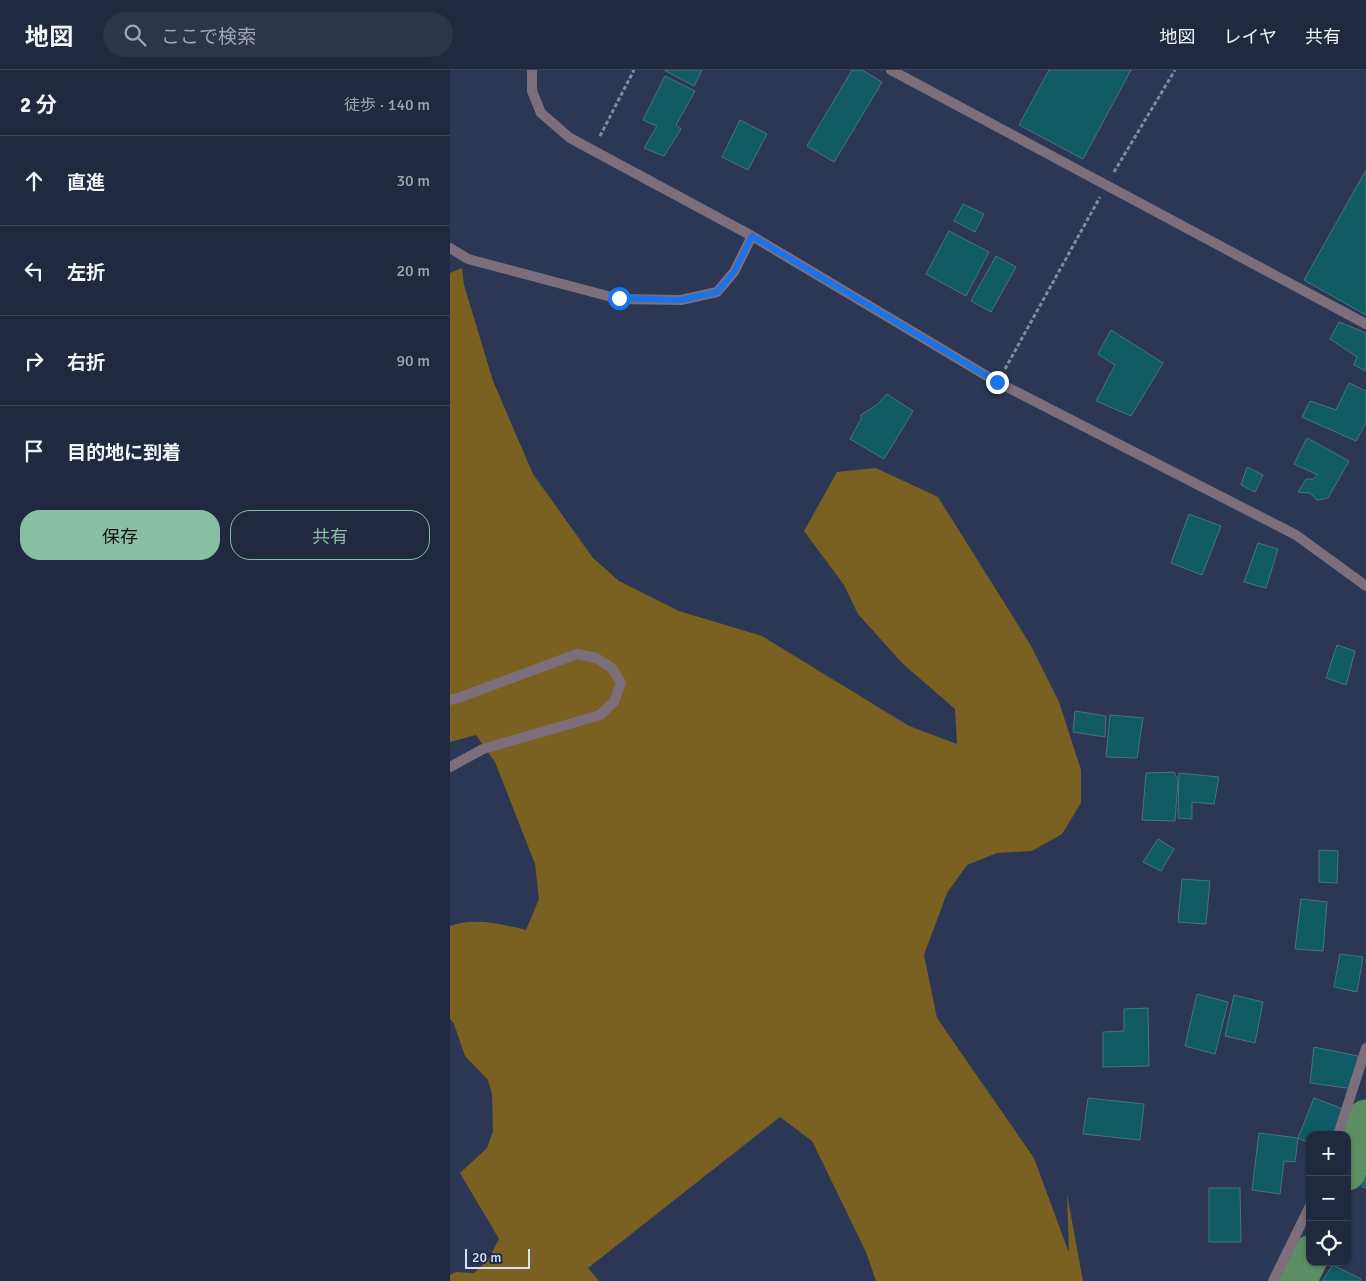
<!DOCTYPE html>
<html lang="ja">
<meta charset="utf-8">
<style>
:root{--surface:#20293f;--page:#2d354a;--text:#f1f3f6;--muted:#a2a6b0;--line:#3d4559;--accent:#8abfa5}
body{margin:0;font-family:Signika,"Noto Sans JP",sans-serif;background:var(--page);color:var(--text)}
.controls{position:absolute;right:15px;bottom:15px;display:grid;overflow:hidden;border-radius:10px;box-shadow:0 1px 4px #0004}
.controls button{width:45px;height:45px;display:grid;place-items:center;padding:0;border:0;border-bottom:1px solid var(--line);background:var(--surface);color:var(--text);font:25px sans-serif}
.scale{position:absolute;left:15px;bottom:12px;width:65px;box-sizing:border-box;padding-left:5px;border:2px solid #dae2f4;border-top:0;font-size:14px;line-height:18px;white-space:nowrap;color:#dae2f4;-webkit-text-stroke:4px #222c48;paint-order:stroke}
.stop{position:absolute;width:15px;height:15px;margin:-11px;border:4px solid #1a73e8;border-radius:50%;background:#fff}
.stop.end{background:#1a73e8;border-color:#fff;box-shadow:0 1px 5px #0008}
.list{margin:0;padding:0;list-style:none}
h2{display:flex;justify-content:space-between;align-items:center;height:65px;margin:0;padding:0 20px;font-size:21px}
h2 small{font-size:16px;font-weight:400;color:var(--muted)}
.list li{display:grid;grid-template-columns:32px 1fr auto;gap:15px;align-items:center;box-sizing:border-box;height:90px;padding:0 20px;border-top:1px solid var(--line)}
.list b{display:block;font-size:19px;white-space:nowrap}
.list em{font-size:16px;font-style:normal;color:var(--muted)}
.actions{display:flex;gap:10px;padding:15px 20px}
.actions a{flex:1;padding:11px 0;border:1px solid var(--accent);border-radius:20px;text-align:center;font-size:18px;color:var(--accent)}
.actions .main{background:var(--accent);color:#111}
.icon{flex:none;width:28px;height:28px;fill:none;stroke:currentColor;stroke-width:2;stroke-linecap:round;stroke-linejoin:round}
.map{position:relative;flex:none;width:916px;height:1211px;overflow:hidden}
header{display:flex;align-items:center;gap:30px;box-sizing:border-box;height:70px;padding:0 25px;background:var(--surface);border-bottom:1px solid var(--line)}
header strong{font-size:24px}
nav{display:flex;gap:28px;margin-inline-start:auto;font-size:18px}
.search{width:350px;height:45px;background:var(--page);display:flex;align-items:center;gap:12px;box-sizing:border-box;padding:0 18px;border-radius:28px;color:var(--muted);font-size:19px}
main{display:flex}
aside{flex:1;background:var(--surface)}
.map>svg:first-child{display:block}
.forest{fill:#7a6122}
.lines{fill:none;stroke-linecap:round;stroke-linejoin:round}
.river{stroke:#5b8e62;stroke-width:39}
.building{fill:#0f5a63;stroke:#46767d}
.path{stroke:#818ba3;stroke-width:3;stroke-dasharray:4 2.5;stroke-linecap:butt}
.minor{stroke:#7c6f7b;stroke-width:10}
.route{stroke:#1a73e8;stroke-width:6}
</style>
<header>
<strong>地図</strong>
<div class="search"><svg class="icon" aria-label="search" viewBox="0 0 24 24"><circle cx="10" cy="10" r="6"/><path d="M15 15l6 6"/></svg>ここで検索</div>
<nav><a>地図</a><a>レイヤ</a><a>共有</a></nav>
</header>
<main>
<aside>
<h2>2 分<small>徒歩 · 140 m</small></h2>
<ul class="list">
<li><svg class="icon" aria-label="ahead" viewBox="0 0 24 24"><path d="M12 20V5M6 11l6-6 6 6"/></svg><div><b>直進</b></div><em>30 m</em></li>
<li><svg class="icon" aria-label="left" viewBox="0 0 24 24"><path d="M17 20v-9H6M10 6l-5 5 5 5"/></svg><div><b>左折</b></div><em>20 m</em></li>
<li><svg class="icon" aria-label="right" viewBox="0 0 24 24"><path d="M7 20v-9h11M14 6l5 5-5 5"/></svg><div><b>右折</b></div><em>90 m</em></li>
<li><svg class="icon" aria-label="arrive" viewBox="0 0 24 24"><path d="M6 21V4h12l-3 4 3 4H6"/></svg><div><b>目的地に到着</b></div></li>
</ul>
<div class="actions"><a class="main">保存</a><a>共有</a></div>
</aside>
<div class="map">
<svg width="916" height="1211" viewBox="0 0 916 1211">
<rect width="100%" height="100%" fill="#2b3754"/>
<path class="forest" d="M12 198 14 215 43 311 83 404 143 488 169 511 229 541 312 566 459 656 507 674 505 639 453 594 408 544 394 515 354 461 387 402 426 398 488 427 580 574 609 632 631 700V733L612 764 582 781 547 783 517 795 497 823 474 885 487 948 584 1088 619 1183 617 1124 633 1211H426L416 1182 362 1071 330 1047 138 1198 149 1211H0V1205L6 1202 24 1203 38 1190 49 1169 10 1103 37 1078 43 1061 42 1025 38 1010 15 986 4 954 0 949V856C24 847 52 854 76 860L89 829 85 794 45 692 26 665 0 672V203Z"/>
<g class="lines">
<path class="river" d="M897 1101 916 1049
M847 1211 860 1185"/>
</g>
<path class="building" d="M214 0H252L244 16Z
M402 0H412L432 12 384 92 357 76Z
M599 0H681L633 89 569 55Z
M215 6 245 21 226 55 231 59 214 86 194 78 207 56 193 50Z
M290 50 317 64 298 100 272 87Z
M916 100V245L854 210Z
M513 134 534 144 525 162 504 151Z
M499 161 539 182 516 226 476 204Z
M546 186 566 197 541 242 521 231Z
M889 252 916 263V301L904 295 907 287 880 269Z
M661 260 713 293 681 346 646 331 665 295 648 284Z
M899 313 916 321V353L906 371 852 347 860 331 886 340Z
M437 324 463 341 434 389 400 369 411 349V345L428 334Z
M857 368 899 391 878 428 867 430 860 423 848 422 856 409H863L868 405 844 394Z
M797 397 813 405 805 422 791 415Z
M739 444 771 456 752 505 721 493Z
M808 473 828 479 816 518 794 512Z
M887 575 905 581 896 615 876 608Z
M625 641 656 646 655 667 623 662Z
M660 645 693 648 687 688 656 687Z
M724 702 728 710 725 751 692 750 696 703Z
M729 703 769 707 764 734 742 732V749L728 748Z
M708 769 724 779 711 801 693 792Z
M869 780 888 781 887 813 869 812Z
M732 809 760 811 756 854 728 852Z
M851 829 877 832 873 881 845 879Z
M890 884 913 887 907 922 884 917Z
M747 924 778 932 765 984 735 976Z
M784 925 813 932 805 973 775 966Z
M698 938 699 996 653 997V962L674 961V939Z
M864 977 908 986 904 1019 860 1013Z
M638 1028 694 1034 690 1070 633 1064Z
M864 1028 893 1039 884 1065H860V1073L848 1068Z
M809 1063 848 1068 845 1092 834 1091 830 1124 802 1120Z
M916 1104V1118L912 1117Z
M759 1118H790L791 1172H759Z
M883 1195 911 1209 910 1211H872Z"/>
<g class="lines">
<path class="path" d="M150 66 184 0
M664 102 725 0
M555 299 650 127"/>
<path class="minor" d="M82 0V21L91 43 120 68 302 166 547 312 846 465 916 516
M441 0 916 254
M0 178 18 189 169 229 231 230 267 222 284 202 302 166
M0 630 8 628 127 584 146 588 162 598 171 613 164 632 150 645 33 679 0 697
M888 1065 916 978
M823 1211 860 1136"/>
</g>
<g class="lines">
<path class="route" d="M169 228 231 230 267 222 284 202 302 166 547 312"/>
</g>
</svg>
<div class="controls">
<button>+</button>
<button>−</button>
<button><svg class="icon" aria-label="locate" viewBox="0 0 24 24"><circle cx="12" cy="12" r="6"/><path d="M12 2v4M12 18v4M2 12h4M18 12h4"/></svg></button>
</div>
<div class="scale">20 m</div>
<div class="stop" style="left:169px;top:228px"></div>
<div class="stop end" style="left:547px;top:312px"></div>
</div>
</main>
